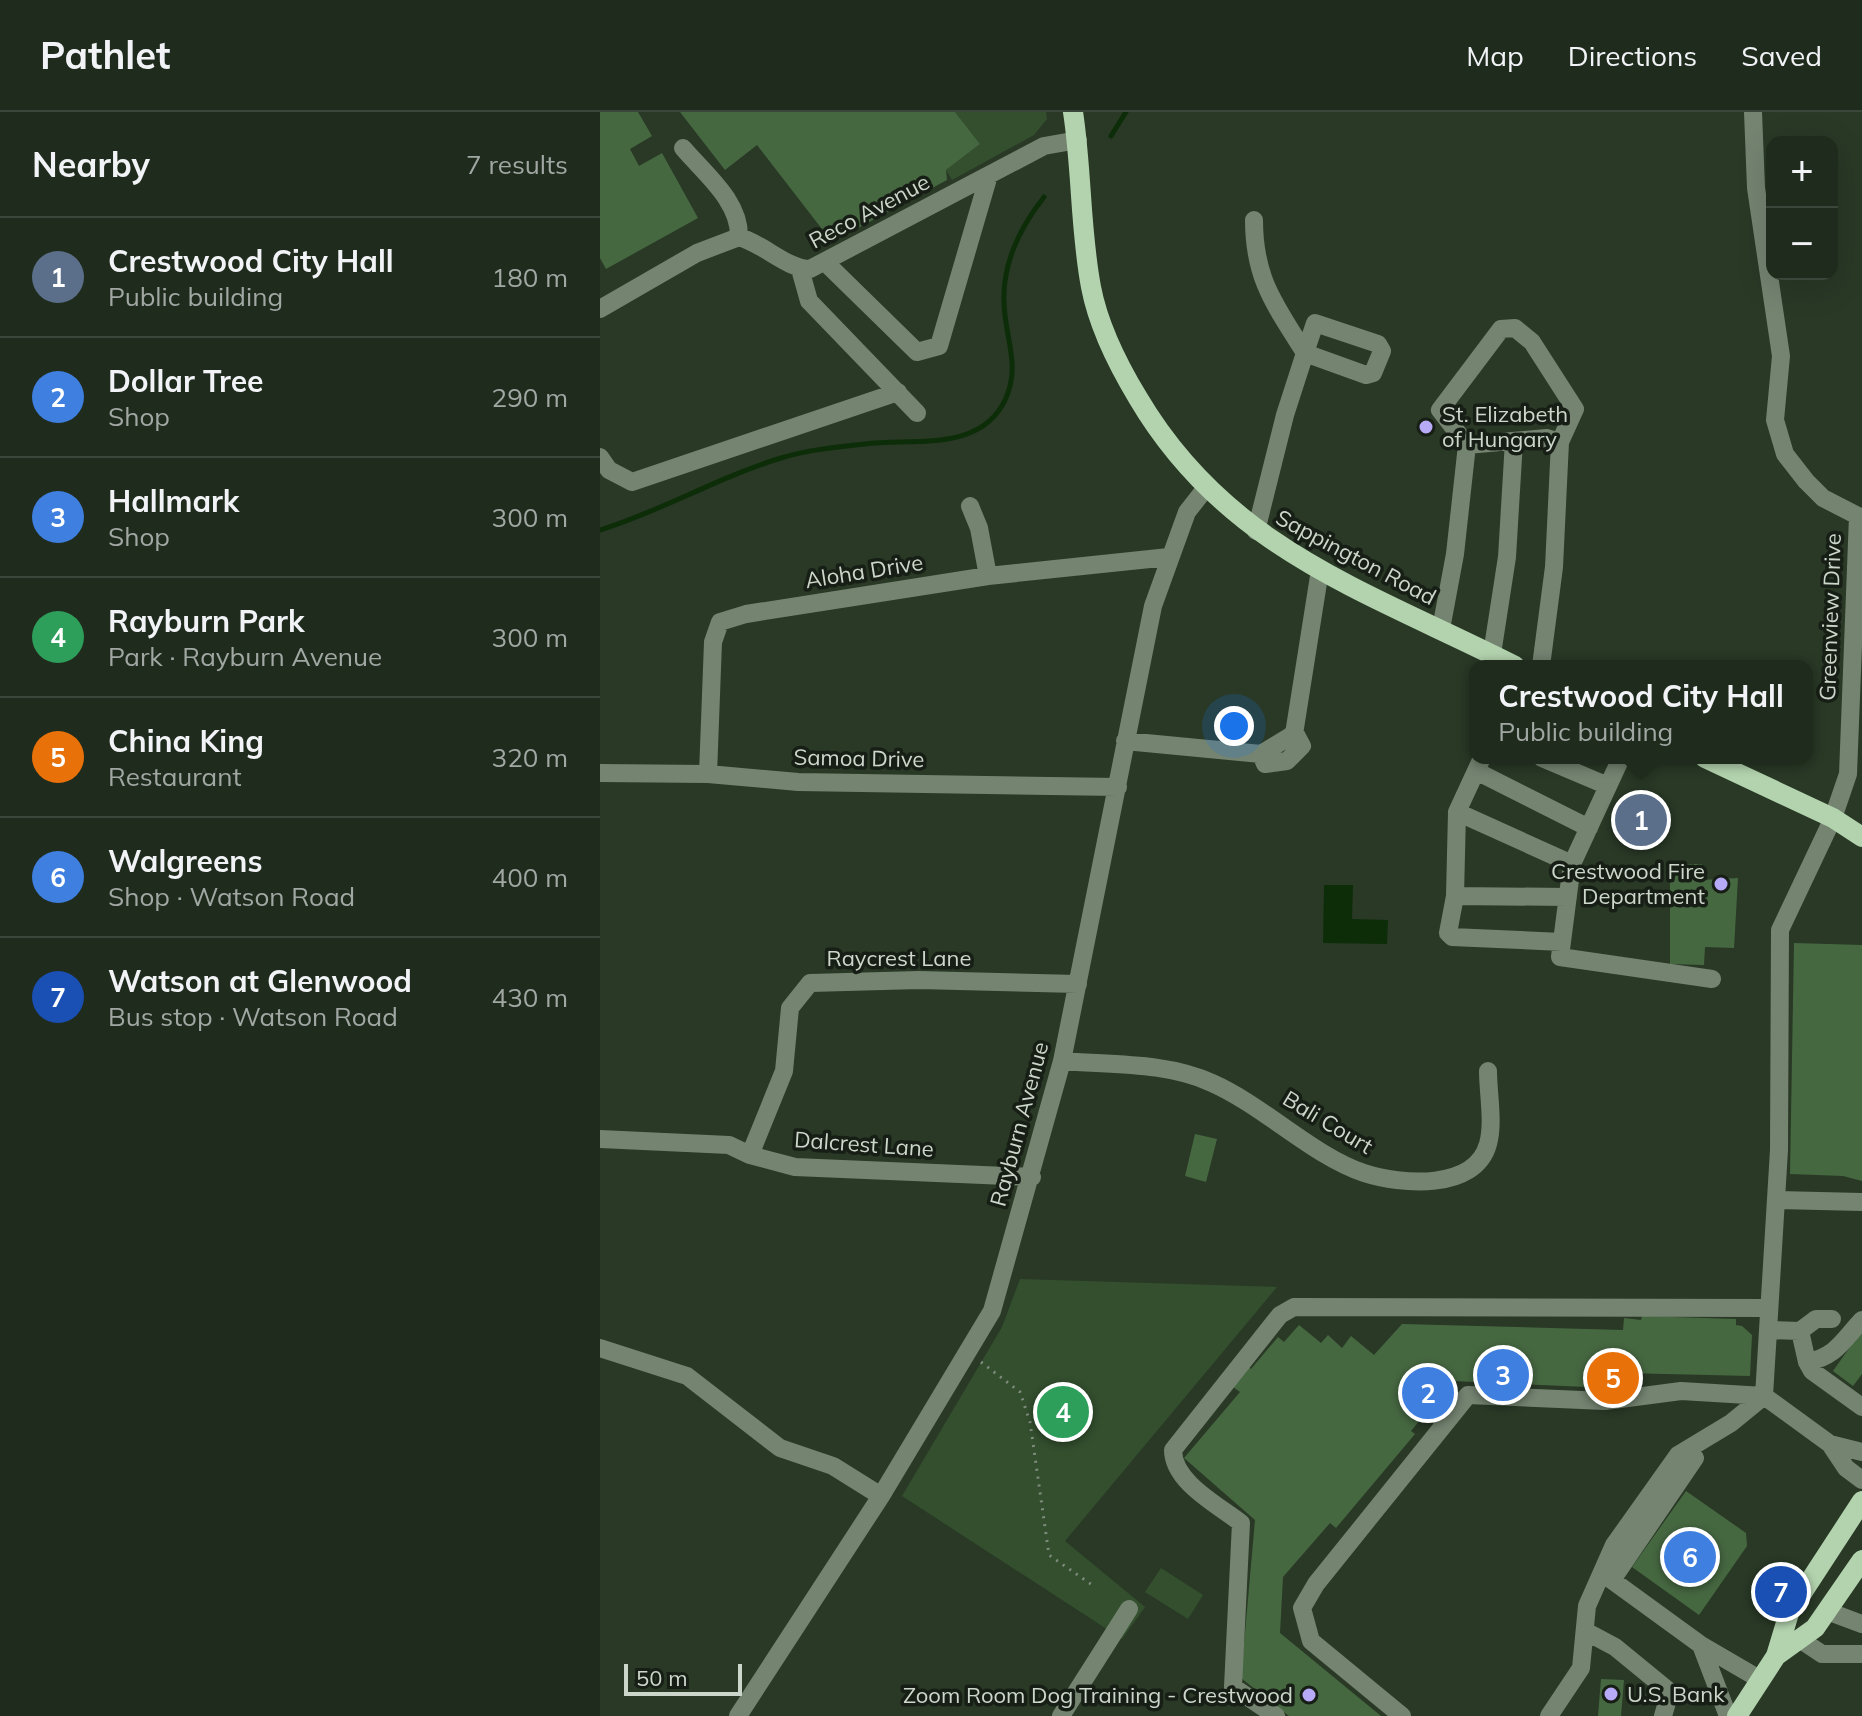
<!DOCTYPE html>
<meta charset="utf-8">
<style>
:root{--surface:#1f2b1c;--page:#2c3729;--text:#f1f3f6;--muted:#a1a7a3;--line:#3c473b;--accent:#1a73e8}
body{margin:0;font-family:Mulish,sans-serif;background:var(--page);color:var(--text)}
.controls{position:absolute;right:24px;top:24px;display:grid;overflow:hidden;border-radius:16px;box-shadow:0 8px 32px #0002}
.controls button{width:72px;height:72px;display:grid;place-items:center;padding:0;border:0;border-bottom:2px solid var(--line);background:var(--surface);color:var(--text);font:40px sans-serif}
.scale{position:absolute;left:24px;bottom:20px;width:118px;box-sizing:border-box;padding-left:8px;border:4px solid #ccd6ca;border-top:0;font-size:22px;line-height:28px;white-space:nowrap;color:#ccd6ca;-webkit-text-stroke:6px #171e15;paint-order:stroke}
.you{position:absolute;left:634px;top:614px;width:28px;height:28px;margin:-20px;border:6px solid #fff;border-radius:50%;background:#1a73e8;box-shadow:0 0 0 12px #1a73e833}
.badge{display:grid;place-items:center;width:52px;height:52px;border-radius:50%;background:var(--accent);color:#fff;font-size:26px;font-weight:700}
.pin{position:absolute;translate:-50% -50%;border:4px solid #fff;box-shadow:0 2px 8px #0006}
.popup{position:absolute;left:869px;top:548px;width:344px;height:104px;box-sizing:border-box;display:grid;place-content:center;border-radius:16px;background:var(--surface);filter:drop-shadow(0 2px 6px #0005);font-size:26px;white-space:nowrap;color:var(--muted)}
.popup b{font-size:30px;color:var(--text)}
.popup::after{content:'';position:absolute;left:50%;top:100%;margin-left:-16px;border:16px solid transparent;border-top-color:var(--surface)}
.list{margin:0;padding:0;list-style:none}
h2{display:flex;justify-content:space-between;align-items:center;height:104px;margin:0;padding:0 32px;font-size:34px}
h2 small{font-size:26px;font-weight:400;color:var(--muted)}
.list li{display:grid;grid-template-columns:52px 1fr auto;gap:24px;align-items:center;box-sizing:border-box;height:120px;padding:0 32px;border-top:2px solid var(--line)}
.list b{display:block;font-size:30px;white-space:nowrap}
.list p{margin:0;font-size:26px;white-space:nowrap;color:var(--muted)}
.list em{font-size:26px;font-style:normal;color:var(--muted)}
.map{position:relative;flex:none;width:1262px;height:1604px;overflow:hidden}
header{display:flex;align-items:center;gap:48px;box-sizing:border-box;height:112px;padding:0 40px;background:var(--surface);border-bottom:2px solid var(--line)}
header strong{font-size:38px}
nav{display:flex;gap:44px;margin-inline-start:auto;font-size:28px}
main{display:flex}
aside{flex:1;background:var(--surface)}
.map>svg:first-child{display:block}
.green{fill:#334f2e}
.water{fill:#0d2d08}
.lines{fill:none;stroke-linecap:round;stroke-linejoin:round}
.stream{stroke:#0d2d08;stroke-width:5}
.building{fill:#466841}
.path{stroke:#7f8c7d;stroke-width:3;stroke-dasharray:2 6;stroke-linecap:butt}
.minor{stroke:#748471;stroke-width:18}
.major{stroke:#b3d3ae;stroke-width:20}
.poi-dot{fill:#b7abf7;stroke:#171e15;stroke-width:3}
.labels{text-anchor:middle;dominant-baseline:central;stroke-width:7;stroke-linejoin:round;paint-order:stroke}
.street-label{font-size:22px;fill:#ccd6ca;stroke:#171e15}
.poi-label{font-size:22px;fill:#ccd6ca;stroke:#171e15;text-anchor:start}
</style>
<header>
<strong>Pathlet</strong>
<nav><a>Map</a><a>Directions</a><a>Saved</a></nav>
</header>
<main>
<aside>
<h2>Nearby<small>7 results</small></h2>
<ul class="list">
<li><span class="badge" style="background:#5c6f8a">1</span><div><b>Crestwood City Hall</b><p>Public building</p></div><em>180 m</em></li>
<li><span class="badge" style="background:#3f7fe0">2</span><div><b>Dollar Tree</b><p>Shop</p></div><em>290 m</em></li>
<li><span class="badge" style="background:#3f7fe0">3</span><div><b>Hallmark</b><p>Shop</p></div><em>300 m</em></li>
<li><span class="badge" style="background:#2e9e5b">4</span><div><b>Rayburn Park</b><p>Park · Rayburn Avenue</p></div><em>300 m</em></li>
<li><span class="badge" style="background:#e8710a">5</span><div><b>China King</b><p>Restaurant</p></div><em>320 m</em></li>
<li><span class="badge" style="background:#3f7fe0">6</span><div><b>Walgreens</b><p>Shop · Watson Road</p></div><em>400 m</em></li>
<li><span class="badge" style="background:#1a4fb4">7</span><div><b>Watson at Glenwood</b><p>Bus stop · Watson Road</p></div><em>430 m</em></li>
</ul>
</aside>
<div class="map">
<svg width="1262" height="1604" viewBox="0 0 1262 1604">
<rect width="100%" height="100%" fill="#293926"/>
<path class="green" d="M355 0H446L447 7 434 23 352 68 346 58 380 32Z
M420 1167 677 1175 465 1429 545 1495 522 1527 302 1384 402 1215Z
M561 1456 603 1483 588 1507 545 1480Z"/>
<path class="water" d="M724 773H753L752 807 788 808 787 832 723 831Z"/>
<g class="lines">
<path class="stream" d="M511 24 526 0
M0 418C62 399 118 365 181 346 207 338 237 335 265 332 313 326 382 341 406 286 419 256 408 232 405 203 399 159 418 118 444 85"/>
</g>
<path class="building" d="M0 0H38L52 24 30 37 39 54 62 41 98 106 6 157 0 146Z
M80 0H355L380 32 346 58 347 68 232 130 157 33 125 58Z
M1077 752H1102V768L1138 766 1134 836 1105 835 1104 853 1070 852V767L1075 766Z
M1194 831 1262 833V1069L1243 1064 1190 1062Z
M595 1022 617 1027 606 1070 585 1064Z
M1042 1204 1136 1207V1213L1142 1214 1152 1223 1150 1264 1023 1261 1010 1276 852 1269 811 1319 815 1322 736 1416 730 1411 683 1465 680 1521 781 1604H689L641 1566 655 1408 584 1346 640 1280 629 1272 645 1252 651 1257 678 1225 684 1230 699 1213 721 1231 728 1223 742 1236 751 1224 774 1243 802 1212 1023 1218 1024 1206 1041 1208Z
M1262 1218V1262L1253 1274 1233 1259Z
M1086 1379 1146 1421 1147 1434 1099 1503 1032 1455Z
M1001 1567 1024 1568 1021 1604H998Z"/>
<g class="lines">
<path class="path" d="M381 1250 420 1280 430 1310 449 1443 495 1475"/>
<path class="minor" d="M1153 0 1156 76 1181 244 1175 308 1185 342 1206 369 1223 386 1258 404
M83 36C105 62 140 89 139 125
M654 108C654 167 675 193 705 241L685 303 656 419
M226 151 317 240 339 234 389 63
M200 157 209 189 317 301
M0 197 97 141 139 125C164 132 187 157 210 157L444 34 478 28
M715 211 778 232 782 239 773 261 766 263 705 241Z
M867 333 947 326 960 330
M0 345 9 358 32 370 298 280
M370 394 379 416 388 464
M1262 405 1258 404 1248 662 1233 706 1180 818 1179 1038 1164 1284 1230 1332 1246 1356 1262 1368
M841 517 855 442 867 333 840 298 901 217 915 216 932 230 975 297 960 330 954 455 941 554
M892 542 907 445 914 329
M525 629 661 642 694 622 720 458
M661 642 665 652 687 649 702 634 694 619
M882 646 857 700 855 784 848 821 852 825 962 830
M942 646 1008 674
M1021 646 972 752 960 845 1112 867
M876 659 989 716
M0 661 108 662 198 670 518 675
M108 662 113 530 120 510 146 502 388 464 569 445
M857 700 972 752
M855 784 968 785
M462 949C511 953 567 950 612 971 664 994 713 1044 764 1061 801 1073 875 1079 888 1032 894 1011 888 981 888 959
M0 1027 129 1033 150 1043 195 1055 432 1065
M150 1043 184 959 190 896 210 871 319 868 478 872
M1176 1088 1262 1090
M1168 1218 1200 1219 1207 1250 1212 1259 1262 1295
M1200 1219 1216 1207H1232
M0 1236 87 1264 180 1336 233 1354 281 1384
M1207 1250C1236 1245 1243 1228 1262 1208
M1230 1332 1262 1340
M1002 1461 1101 1533 1161 1568
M1012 1468 1095 1346
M1227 1499 1262 1512
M985 1519 1015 1535 1070 1580 1063 1604
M1201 1528 1222 1542H1262
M1101 1533 1128 1604
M138 1604 281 1384 392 1199 462 949 553 494 587 400 605 377
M461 1604 529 1497
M676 1604 633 1575 641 1411C618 1393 573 1370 573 1338L680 1203 694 1195 1169 1196
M802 1604 711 1529 702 1496 716 1472 868 1283 1005 1289 1081 1279 1164 1284
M949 1604 981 1556 987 1494 1014 1433 1078 1343 1131 1311 1164 1284"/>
<path class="major" d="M473 0C482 58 480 117 491 175 498 212 518 253 538 286 627 437 767 479 915 554
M1105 646 1233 706 1262 725
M1176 1544 1215 1516 1262 1448
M1137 1604 1176 1544 1189 1501 1262 1389"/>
</g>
<g class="poi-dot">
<circle cx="826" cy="315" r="8"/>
<circle cx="1121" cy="772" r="8"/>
<circle cx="1011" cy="1582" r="8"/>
<circle cx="709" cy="1583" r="8"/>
</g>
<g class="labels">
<g class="street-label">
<text transform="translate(269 99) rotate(-28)">Reco Avenue</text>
<text transform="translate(756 445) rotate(28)">Sappington Road</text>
<text transform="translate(264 459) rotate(-9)">Aloha Drive</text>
<text transform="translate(1230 505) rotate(-88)">Greenview Drive</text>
<text transform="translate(259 646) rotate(1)">Samoa Drive</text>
<text x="299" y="846">Raycrest Lane</text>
<text transform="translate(728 1010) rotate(31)">Bali Court</text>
<text transform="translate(419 1012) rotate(-75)">Rayburn Avenue</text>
<text transform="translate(264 1032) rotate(4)">Dalcrest Lane</text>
</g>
<g class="poi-label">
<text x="842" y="302">St. Elizabeth<tspan x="842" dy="25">of Hungary</tspan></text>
<text x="1105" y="759" text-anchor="end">Crestwood Fire<tspan x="1105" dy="25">Department</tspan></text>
<text x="1027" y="1582">U.S. Bank</text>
<text x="693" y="1583" text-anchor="end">Zoom Room Dog Training - Crestwood</text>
</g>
</g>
</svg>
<div class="controls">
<button>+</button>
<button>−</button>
</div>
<div class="scale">50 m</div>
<div class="you"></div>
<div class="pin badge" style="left:1041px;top:708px;background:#5c6f8a">1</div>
<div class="popup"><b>Crestwood City Hall</b>Public building</div>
<div class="pin badge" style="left:828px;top:1281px;background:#3f7fe0">2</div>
<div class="pin badge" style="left:903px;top:1263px;background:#3f7fe0">3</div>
<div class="pin badge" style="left:463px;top:1300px;background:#2e9e5b">4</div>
<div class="pin badge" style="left:1013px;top:1266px;background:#e8710a">5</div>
<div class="pin badge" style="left:1090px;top:1445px;background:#3f7fe0">6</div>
<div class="pin badge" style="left:1181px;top:1480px;background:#1a4fb4">7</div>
</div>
</main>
